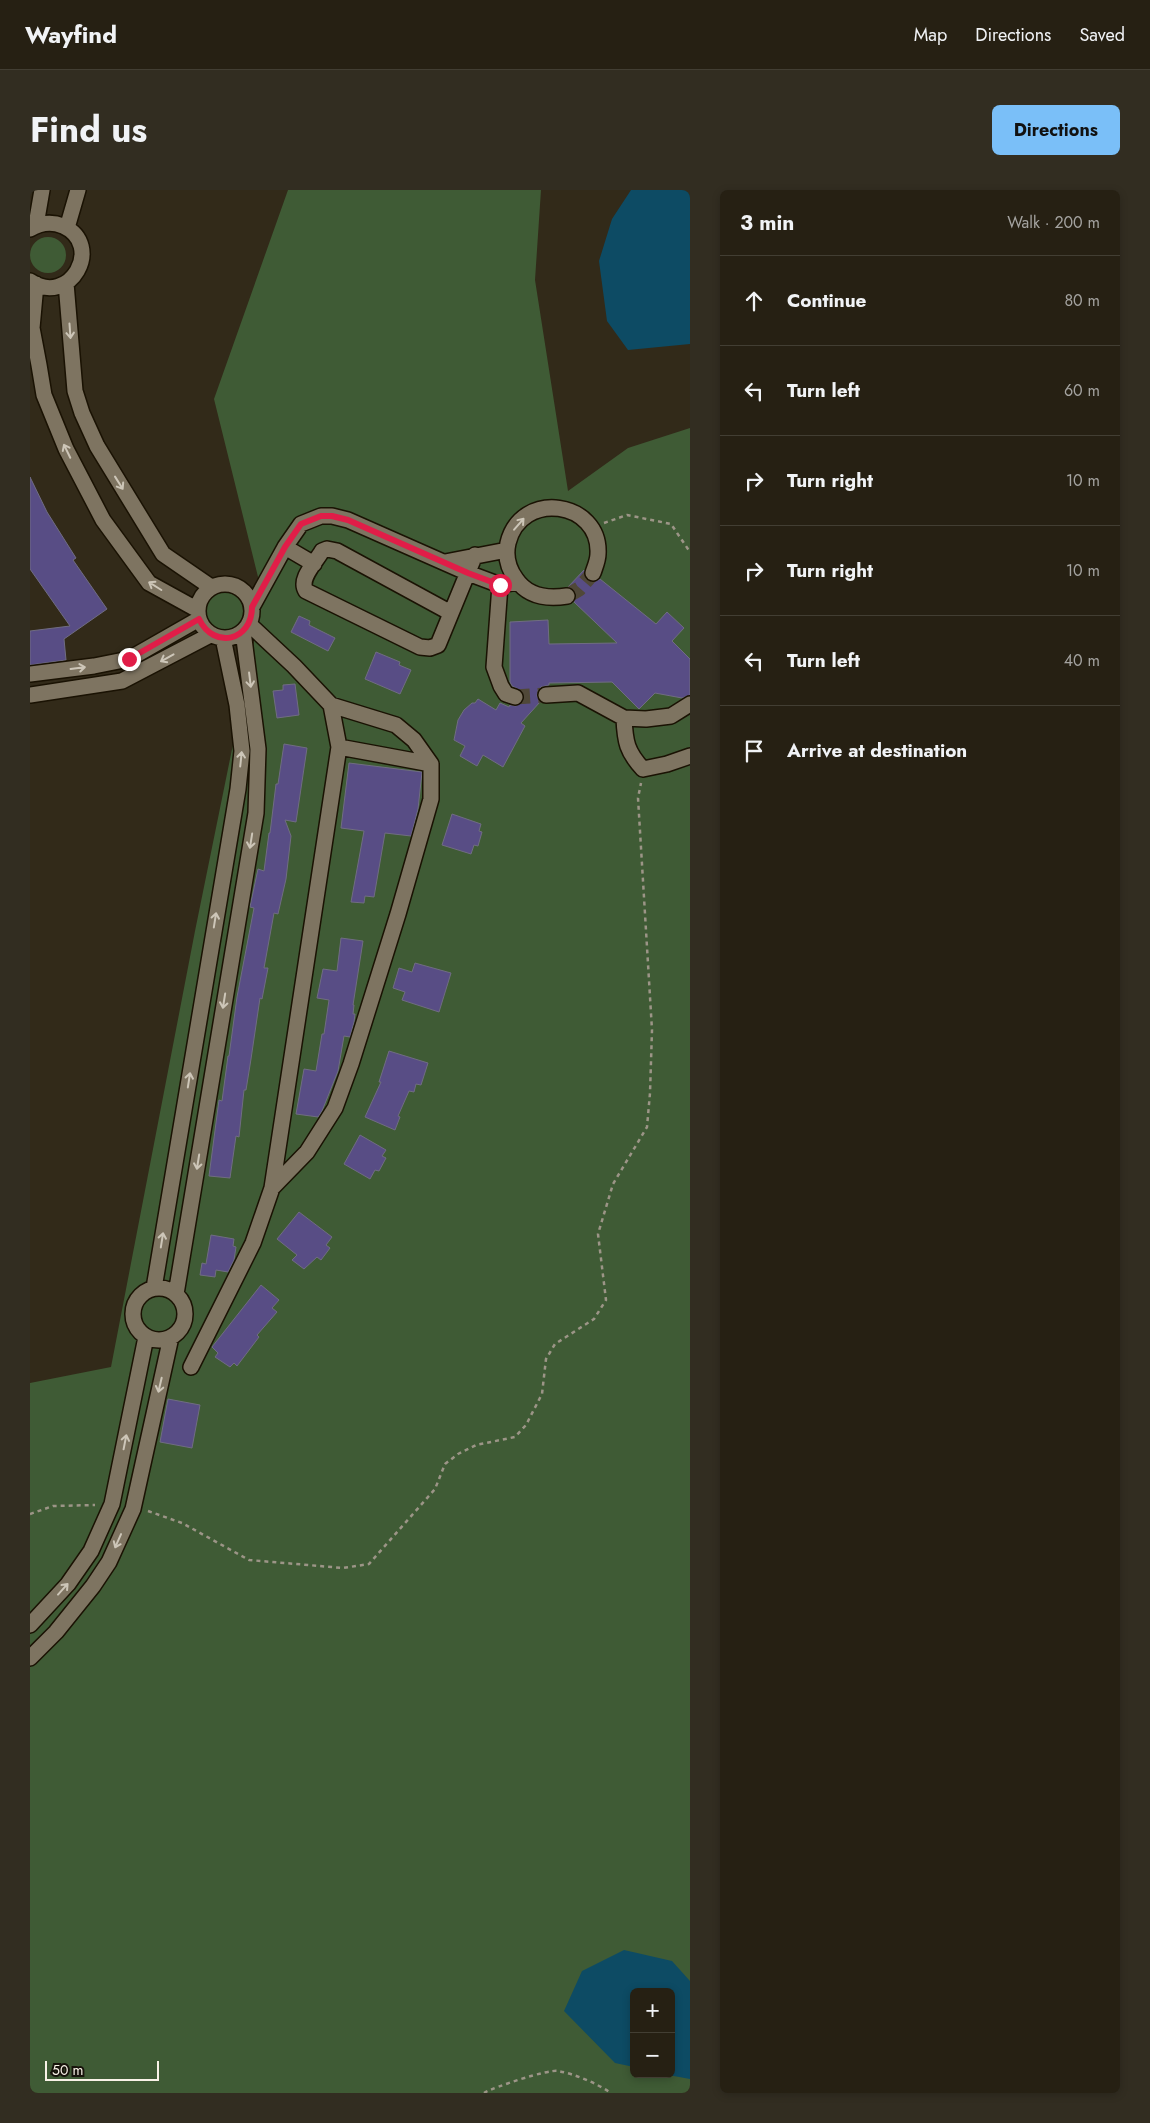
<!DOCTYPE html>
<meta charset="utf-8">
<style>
:root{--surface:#262013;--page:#322d21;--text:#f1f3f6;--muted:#a4a3a0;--line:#423e33;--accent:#7abff8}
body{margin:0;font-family:Jost,sans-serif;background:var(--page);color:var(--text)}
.controls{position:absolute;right:15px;bottom:15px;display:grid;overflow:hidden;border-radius:8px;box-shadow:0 2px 8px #0003}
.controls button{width:45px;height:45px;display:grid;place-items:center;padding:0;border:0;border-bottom:1px solid var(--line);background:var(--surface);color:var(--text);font:25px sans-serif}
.scale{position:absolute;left:15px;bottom:12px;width:114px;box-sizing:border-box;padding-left:5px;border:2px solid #f8f2e7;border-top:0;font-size:14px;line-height:18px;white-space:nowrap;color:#f8f2e7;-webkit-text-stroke:4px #17130b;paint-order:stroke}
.stop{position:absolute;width:15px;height:15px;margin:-11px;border:4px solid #e11d48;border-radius:50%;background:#fff}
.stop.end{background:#e11d48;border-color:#fff;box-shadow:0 1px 5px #0008}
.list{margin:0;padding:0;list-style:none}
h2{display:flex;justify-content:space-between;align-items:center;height:65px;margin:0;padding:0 20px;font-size:21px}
h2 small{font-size:16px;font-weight:400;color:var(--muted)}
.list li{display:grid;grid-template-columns:32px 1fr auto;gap:15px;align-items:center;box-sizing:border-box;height:90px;padding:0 20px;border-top:1px solid var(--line)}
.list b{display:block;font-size:19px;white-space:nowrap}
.list em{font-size:16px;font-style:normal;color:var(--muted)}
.icon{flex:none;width:28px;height:28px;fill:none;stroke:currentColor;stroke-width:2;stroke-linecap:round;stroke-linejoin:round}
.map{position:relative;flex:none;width:660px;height:1903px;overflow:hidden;border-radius:8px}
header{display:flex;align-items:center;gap:30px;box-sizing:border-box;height:70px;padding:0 25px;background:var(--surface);border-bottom:1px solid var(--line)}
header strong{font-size:24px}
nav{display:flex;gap:28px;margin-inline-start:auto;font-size:18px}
.intro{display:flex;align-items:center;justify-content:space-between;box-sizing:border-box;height:120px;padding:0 30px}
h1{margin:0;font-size:35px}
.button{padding:12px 22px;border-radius:8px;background:var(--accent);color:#111;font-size:18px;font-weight:700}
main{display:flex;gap:30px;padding:0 30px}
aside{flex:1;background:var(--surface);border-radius:8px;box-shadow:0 2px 8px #0003}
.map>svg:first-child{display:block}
.green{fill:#3f5b35;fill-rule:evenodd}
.water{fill:#0d4b64}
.building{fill:#584d85;stroke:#706d82}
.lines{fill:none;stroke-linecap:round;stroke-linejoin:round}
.minor-tunnel{stroke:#504838;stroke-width:15;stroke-dasharray:15 8;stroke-linecap:butt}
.minor-casing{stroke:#1a1203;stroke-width:18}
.path{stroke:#9c9587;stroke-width:2.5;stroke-dasharray:4 4;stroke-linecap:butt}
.minor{stroke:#7e7461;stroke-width:15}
.oneway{stroke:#cdc6b8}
.route{stroke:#e11d48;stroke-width:6}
</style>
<header>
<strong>Wayfind</strong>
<nav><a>Map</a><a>Directions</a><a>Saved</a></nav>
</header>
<div class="intro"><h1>Find us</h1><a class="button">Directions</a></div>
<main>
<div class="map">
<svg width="660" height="1903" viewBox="0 0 660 1903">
<rect width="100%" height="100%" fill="#322a19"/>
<path class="green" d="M258 0H511L505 90 538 301 598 258 660 238V1903H0V1193L81 1177 165 741 233 407 184 209ZM604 1802H641V1884H604Z
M0 65a18 18 0 1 1 36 0a18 18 0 1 1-36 0Z
M175 421a19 19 0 1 1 38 0a19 19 0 1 1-38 0Z"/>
<path class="water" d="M601 0H660V154L598 160 577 131 569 71 582 29Z
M594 1760 642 1771 660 1791V1889L633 1884H641V1802H604V1877L585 1873 534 1821 552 1781Z"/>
<path class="building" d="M0 287 17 322 46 368 43 370 77 419 34 449 36 470 0 475V441L40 436 0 379Z
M554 380 556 389 564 392 570 389 626 434 637 422 654 438 642 451 660 469V505L652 508 625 503 609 519 582 492 519 493V495L511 497 508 500 507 506 510 512 491 533 495 536 473 577 453 565 447 576 430 566 435 556 424 550 428 530 434 520 442 513H445L448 509 466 520 470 513 479 517 480 515 486 516 494 510 492 501 482 496 480 492V432L518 430 519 454 587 453 544 412 546 404 544 400 538 397Z
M269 426 280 431 279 435 305 448 298 461 261 442Z
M346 462 370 472 369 475 381 480 370 504 335 489Z
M265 494 269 525 247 528 243 501 253 500V495Z
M254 554 277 558 266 632 255 630 261 646 256 689 248 724 244 723 234 778H238L232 809 230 808 221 869 216 900H214L209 947 206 946 200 988 179 986 189 910 192 911 198 866H199L207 807 224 718 220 717 228 679 234 681 239 643H240L246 594H248Z
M319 573 392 582 388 619 381 646 355 643 344 707 335 706 334 713 321 712 334 641 311 638Z
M422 624 451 634 449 641 452 642 448 656 444 655 441 664 412 655Z
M311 748 333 751 323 815H324L323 824H325L324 832 320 847 314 846 308 881 292 921 288 927 266 924 274 879 286 881 292 844H294L299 810 287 808 293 779 307 781Z
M385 773 421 783 409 822 372 810 375 802 363 798 369 778 382 782Z
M359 861 398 873 391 895 386 894 384 902 379 901 368 926 370 927 365 940 335 927 351 892H349Z
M330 945 356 960 352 966 356 968 349 981 345 980 340 989 314 974Z
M269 1022 302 1047 296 1055 300 1058 291 1070 287 1067 274 1079 262 1070 267 1065 247 1049Z
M181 1045 204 1049 203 1056 206 1057 204 1070 198 1082 186 1080 185 1087 170 1085 172 1073 176 1074Z
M231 1095 249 1110 242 1118 247 1122 227 1145 229 1147 207 1176 204 1173 200 1177 185 1167 188 1163 182 1157Z
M138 1209 170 1215 162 1258 130 1252Z"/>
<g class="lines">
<path class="minor-tunnel" d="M537 406 549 399 563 383
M485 507 516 505"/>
<defs>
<path id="minor" d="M6 35 12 0
M37 38 48 0
M0 39C10 33 21 31 33 36 75 55 40 118 0 91
M36 93 45 201 52 223 67 256 133 364 181 397
M6 94 2 138 9 175 14 205 36 259 73 330 119 393 168 420
M255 357 284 374
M415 372 477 360
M168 421a27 27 0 1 1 54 0a27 27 0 1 1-54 0Z
M470 395 464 477 471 496 476 504 485 507
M537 406C518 409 498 407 486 389 478 378 475 366 478 353 491 299 571 311 568 364 568 370 565 377 563 383
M222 417 255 357 271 334 291 326H302L318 330 438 383 470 395 488 392
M421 423 307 361 297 359 292 361C286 372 268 389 276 401L390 457 400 458 408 455 445 365
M0 484 64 476 99 469 169 429
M0 505 92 491 180 445
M516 505 548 503 594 528 616 529 641 526 660 514
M594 528C595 552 597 562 613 579L637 574 660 566
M309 557 401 574
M242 998 277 962 305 918 321 874 368 724 401 609V574L384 550 366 535 301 515
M124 1098 208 599 212 561 207 515 193 448
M103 1124a26 26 0 1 1 52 0a26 26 0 1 1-52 0Z
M146 1104 226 623 228 559 213 441
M161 1177 223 1053 242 998 309 557 301 515 264 476 219 434
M0 1435 38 1394 61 1361 82 1314 116 1147
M0 1468 26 1442 63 1396 79 1372 103 1319 141 1147"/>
</defs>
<use href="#minor" class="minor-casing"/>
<path class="path" d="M574 333 597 325 641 334 660 362
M118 1321 152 1333 219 1370 313 1378 339 1374 405 1299 415 1274 428 1264 446 1255 485 1247 496 1235 512 1204 516 1169 525 1154 564 1129 576 1110 568 1044 583 994 617 937 620 903 622 840 608 608 611 593
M0 1324 23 1316 65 1315
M454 1903C464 1897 518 1879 528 1881 545 1884 566 1893 581 1903"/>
<use href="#minor" class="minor"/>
</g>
<defs><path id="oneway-shaft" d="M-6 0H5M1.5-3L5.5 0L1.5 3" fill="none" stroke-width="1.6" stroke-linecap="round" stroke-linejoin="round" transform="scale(1.25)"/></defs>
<g class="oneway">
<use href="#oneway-shaft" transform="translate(40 141) rotate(86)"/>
<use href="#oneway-shaft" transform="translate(37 261) rotate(-116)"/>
<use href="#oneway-shaft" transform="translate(89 293) rotate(58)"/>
<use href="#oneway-shaft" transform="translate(489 334) rotate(-49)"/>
<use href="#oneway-shaft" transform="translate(125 396) rotate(-148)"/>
<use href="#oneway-shaft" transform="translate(137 468) rotate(151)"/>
<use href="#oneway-shaft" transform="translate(48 478) rotate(-7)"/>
<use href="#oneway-shaft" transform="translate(220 490) rotate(83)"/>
<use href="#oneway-shaft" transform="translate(211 569) rotate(-84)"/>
<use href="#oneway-shaft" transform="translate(221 651) rotate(99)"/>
<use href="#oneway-shaft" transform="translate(185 730) rotate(-81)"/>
<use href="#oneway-shaft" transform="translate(194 811) rotate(99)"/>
<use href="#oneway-shaft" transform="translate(159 890) rotate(-81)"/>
<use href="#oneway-shaft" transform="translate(168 972) rotate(99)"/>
<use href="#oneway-shaft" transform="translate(132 1050) rotate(-81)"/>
<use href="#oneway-shaft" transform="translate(130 1195) rotate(103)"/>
<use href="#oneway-shaft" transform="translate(95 1252) rotate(-79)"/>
<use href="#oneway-shaft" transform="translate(88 1351) rotate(114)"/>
<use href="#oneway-shaft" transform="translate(33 1399) rotate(-48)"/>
</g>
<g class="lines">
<path class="route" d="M99 469 169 429C184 460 222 451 222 417L255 357 271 334 291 326H302L318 330 438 383 470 395"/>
</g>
</svg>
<div class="controls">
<button>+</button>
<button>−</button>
</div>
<div class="scale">50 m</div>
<div class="stop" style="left:470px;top:395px"></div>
<div class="stop end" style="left:99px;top:469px"></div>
</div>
<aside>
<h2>3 min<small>Walk · 200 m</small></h2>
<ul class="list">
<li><svg class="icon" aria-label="ahead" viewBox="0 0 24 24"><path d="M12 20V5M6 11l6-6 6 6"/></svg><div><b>Continue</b></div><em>80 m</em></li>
<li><svg class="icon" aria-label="left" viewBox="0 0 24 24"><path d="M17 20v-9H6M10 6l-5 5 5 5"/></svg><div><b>Turn left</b></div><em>60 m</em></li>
<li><svg class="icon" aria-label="right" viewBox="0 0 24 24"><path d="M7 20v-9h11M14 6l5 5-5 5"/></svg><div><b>Turn right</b></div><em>10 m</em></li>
<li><svg class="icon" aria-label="right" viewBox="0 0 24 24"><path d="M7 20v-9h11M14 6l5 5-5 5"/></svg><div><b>Turn right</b></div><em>10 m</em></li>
<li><svg class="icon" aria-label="left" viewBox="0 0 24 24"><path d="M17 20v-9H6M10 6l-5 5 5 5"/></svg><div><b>Turn left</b></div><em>40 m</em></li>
<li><svg class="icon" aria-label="arrive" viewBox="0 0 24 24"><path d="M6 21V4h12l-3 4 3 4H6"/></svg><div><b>Arrive at destination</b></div></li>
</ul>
</aside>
</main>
